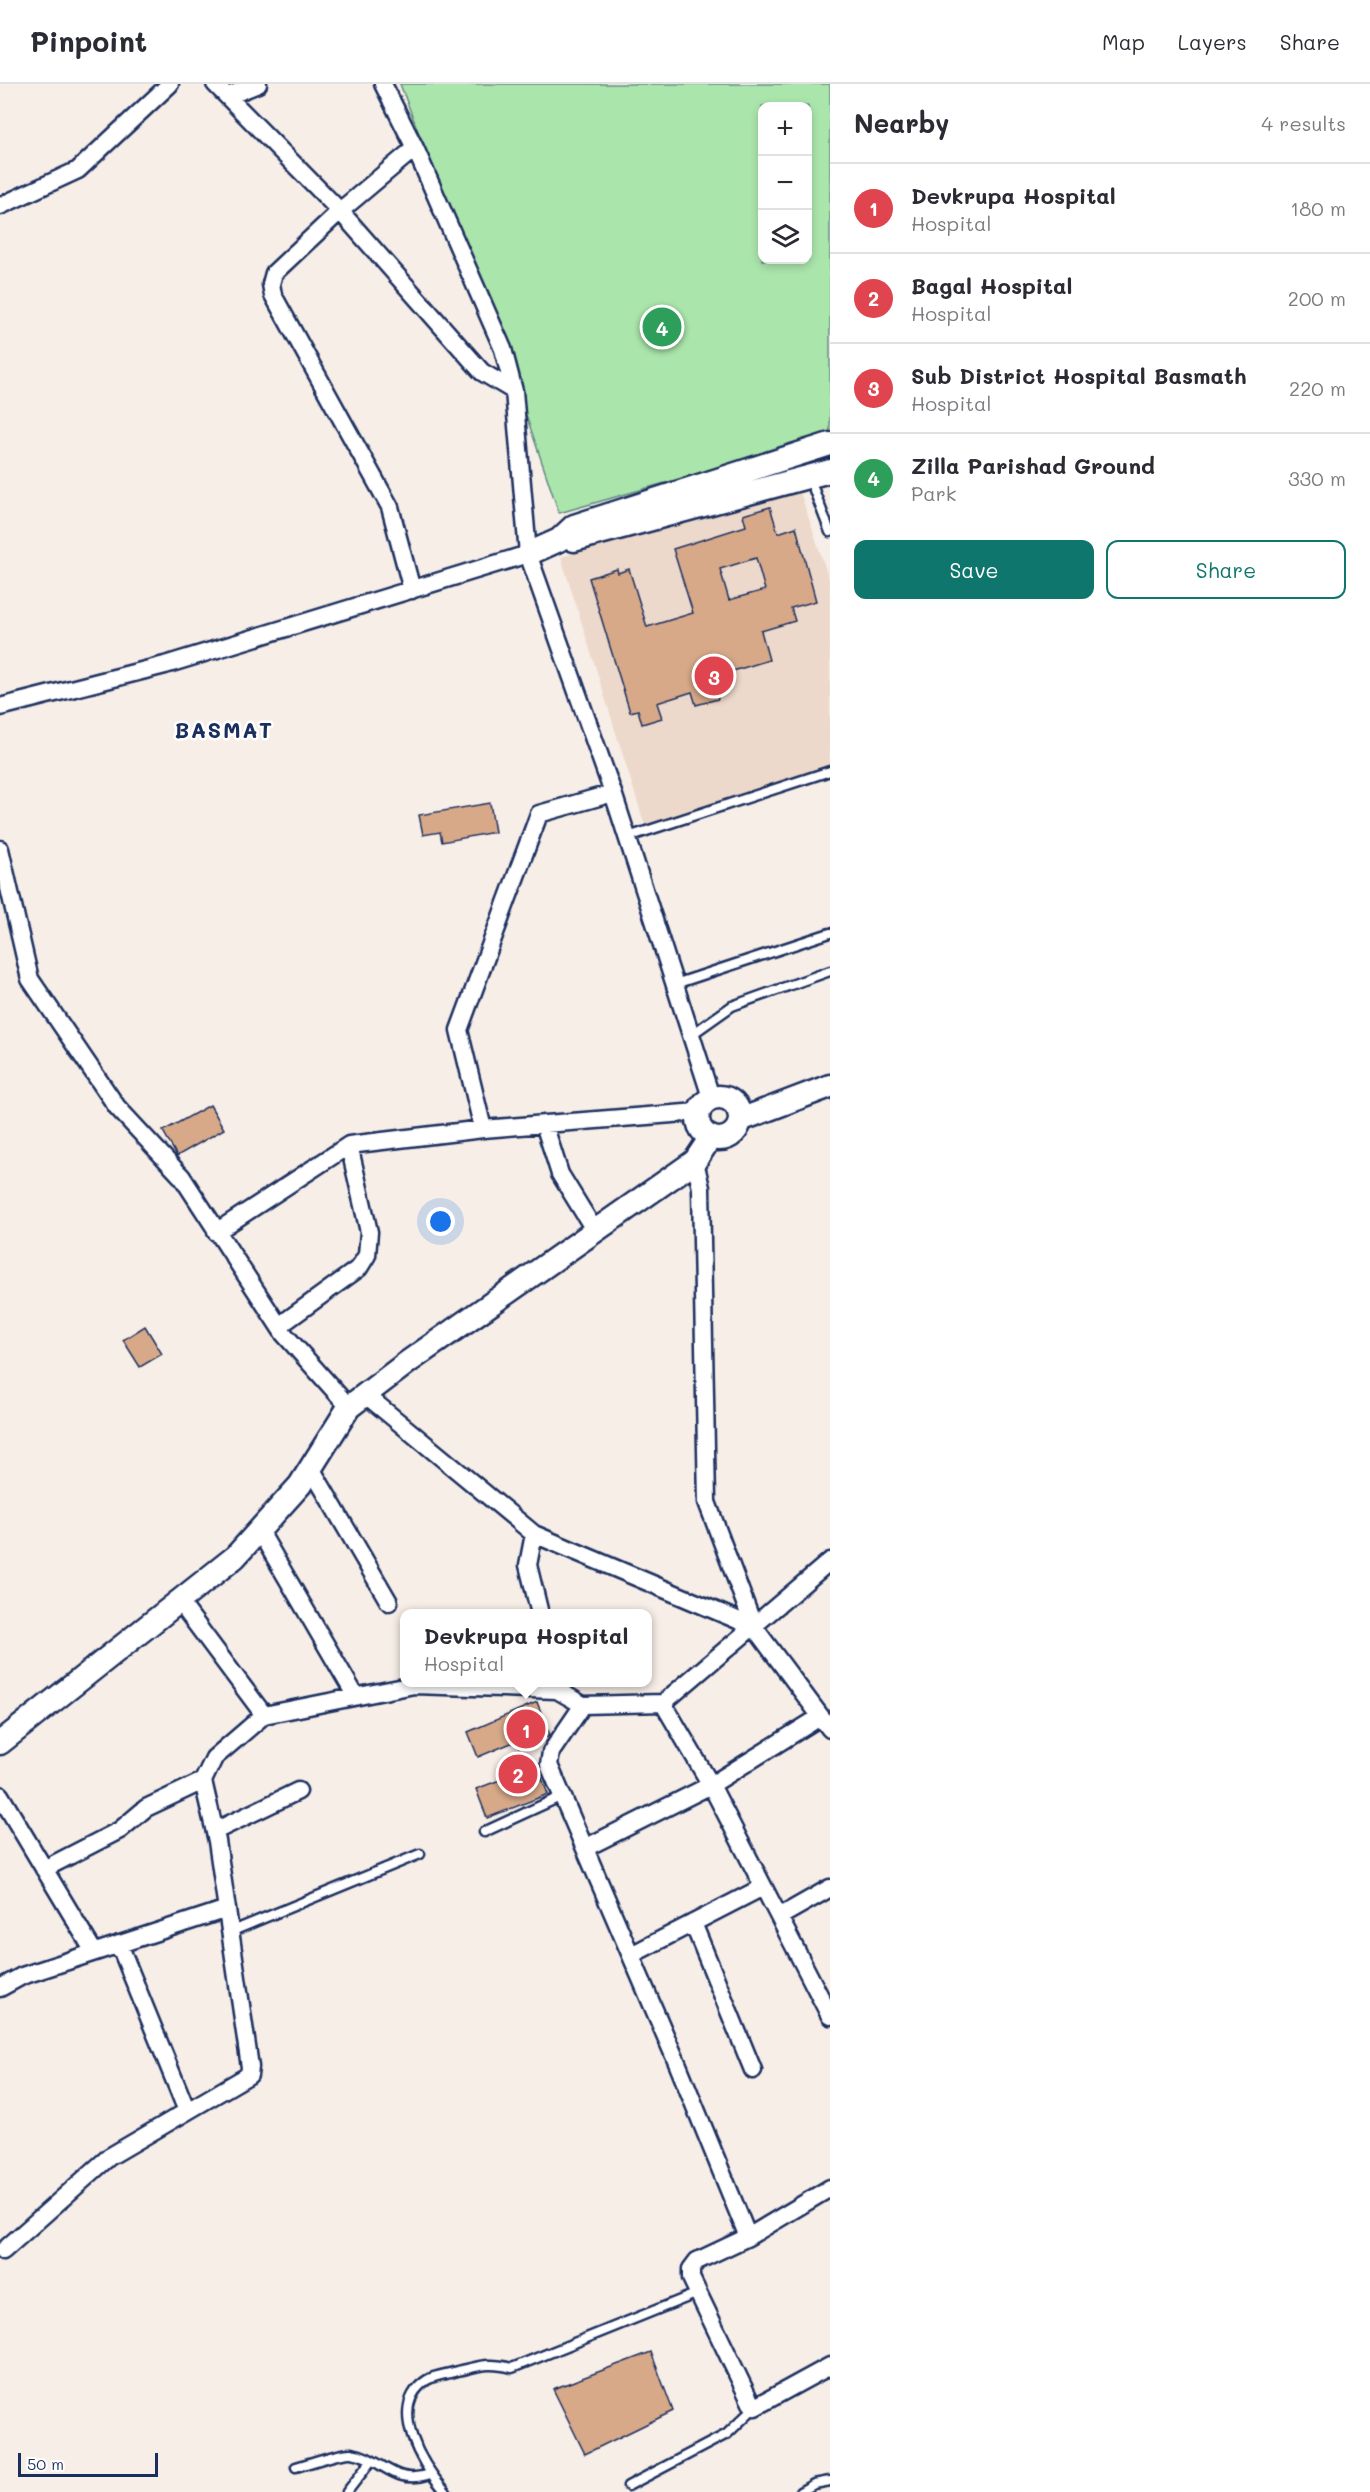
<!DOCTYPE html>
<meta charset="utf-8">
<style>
:root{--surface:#fff;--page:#f2f2f3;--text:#2b2b33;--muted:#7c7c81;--line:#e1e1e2;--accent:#0f766e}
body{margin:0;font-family:Mali,sans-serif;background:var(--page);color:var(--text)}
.controls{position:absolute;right:18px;top:18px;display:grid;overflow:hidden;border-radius:12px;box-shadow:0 3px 9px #0003}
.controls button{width:54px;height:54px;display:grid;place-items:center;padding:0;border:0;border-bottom:2px solid var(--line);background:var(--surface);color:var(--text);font:30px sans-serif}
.scale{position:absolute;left:18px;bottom:15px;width:140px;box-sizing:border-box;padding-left:6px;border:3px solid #1b2f5e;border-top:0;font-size:16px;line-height:21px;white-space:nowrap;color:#1b2f5e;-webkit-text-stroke:4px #fff;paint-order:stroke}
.you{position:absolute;left:441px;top:1138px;width:21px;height:21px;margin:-15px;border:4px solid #fff;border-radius:50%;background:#1a73e8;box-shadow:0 0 0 9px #1a73e833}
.badge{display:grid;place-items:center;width:39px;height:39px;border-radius:50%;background:var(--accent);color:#fff;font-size:20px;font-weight:700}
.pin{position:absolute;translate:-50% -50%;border:3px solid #fff;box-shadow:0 2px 6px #0006}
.popup{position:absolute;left:400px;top:1525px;width:252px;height:78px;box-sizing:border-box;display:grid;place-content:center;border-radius:12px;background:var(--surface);filter:drop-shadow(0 2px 4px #0005);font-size:20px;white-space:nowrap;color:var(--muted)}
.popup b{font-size:22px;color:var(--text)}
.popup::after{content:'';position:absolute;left:50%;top:100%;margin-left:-12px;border:12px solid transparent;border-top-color:var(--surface)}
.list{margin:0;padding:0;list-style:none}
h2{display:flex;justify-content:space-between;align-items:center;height:78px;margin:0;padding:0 24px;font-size:26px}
h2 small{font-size:20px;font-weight:400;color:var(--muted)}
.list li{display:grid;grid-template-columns:39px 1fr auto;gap:18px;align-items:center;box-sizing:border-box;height:90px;padding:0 24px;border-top:2px solid var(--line)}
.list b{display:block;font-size:22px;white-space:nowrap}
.list p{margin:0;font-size:20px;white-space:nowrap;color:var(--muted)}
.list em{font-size:20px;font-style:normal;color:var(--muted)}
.actions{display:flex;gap:12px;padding:18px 24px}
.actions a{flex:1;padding:14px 0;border:2px solid var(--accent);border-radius:12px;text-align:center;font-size:21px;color:var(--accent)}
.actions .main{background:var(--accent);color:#fff}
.icon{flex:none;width:33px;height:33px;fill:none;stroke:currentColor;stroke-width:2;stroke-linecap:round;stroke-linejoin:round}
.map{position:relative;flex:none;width:830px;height:2408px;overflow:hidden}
header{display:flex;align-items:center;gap:36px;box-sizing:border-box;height:84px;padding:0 30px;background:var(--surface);border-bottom:2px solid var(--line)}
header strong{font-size:28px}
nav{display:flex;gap:33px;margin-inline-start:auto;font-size:21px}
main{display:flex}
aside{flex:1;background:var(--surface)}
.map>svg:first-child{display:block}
.built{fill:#edd9cb}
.green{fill:#aae5ab;stroke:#628a84;stroke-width:1.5;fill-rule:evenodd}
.building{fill:#d7a989;stroke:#1b2f5e;stroke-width:1.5;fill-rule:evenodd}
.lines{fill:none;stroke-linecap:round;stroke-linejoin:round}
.lane-casing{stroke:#1b2f5e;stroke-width:13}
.street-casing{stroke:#1b2f5e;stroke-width:21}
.secondary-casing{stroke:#1b2f5e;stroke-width:27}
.lane{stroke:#fff;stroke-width:8}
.street{stroke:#fff;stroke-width:16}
.secondary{stroke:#fff;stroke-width:22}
.labels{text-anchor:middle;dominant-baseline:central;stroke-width:5;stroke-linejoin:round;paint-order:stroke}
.district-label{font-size:22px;font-weight:bold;letter-spacing:1.5px;fill:#1b2f5e;stroke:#fff}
</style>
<header>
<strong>Pinpoint</strong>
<nav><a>Map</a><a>Layers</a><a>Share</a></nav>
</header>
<main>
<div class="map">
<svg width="830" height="2408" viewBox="0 0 830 2408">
<rect width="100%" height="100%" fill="#f7eee7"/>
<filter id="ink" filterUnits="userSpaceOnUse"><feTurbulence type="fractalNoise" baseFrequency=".0167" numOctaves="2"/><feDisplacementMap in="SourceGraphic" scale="12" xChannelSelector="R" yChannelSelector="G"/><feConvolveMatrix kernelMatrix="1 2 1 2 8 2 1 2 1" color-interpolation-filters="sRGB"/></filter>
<g filter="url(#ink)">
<path class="built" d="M798 402 830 498V686L646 745 561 473Z"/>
<path class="green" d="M400 0H830V352L559 429 519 310ZM762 22H808V176H762Z"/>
<path class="building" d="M770 423 778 449 796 443 816 517 791 524 795 537 761 547 769 576 720 591 723 601 715 603 718 615 696 621 692 608 657 619 662 634 642 640 638 626 630 628 589 494 617 485 618 489 629 485 647 543 693 529 673 465 746 442 743 431ZM756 474 765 506 729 516 720 485Z
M490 719 495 748 442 758 440 748 423 751 419 731Z
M210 1021 224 1045 177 1072 163 1047Z
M145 1242 162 1270 140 1283 123 1256Z
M537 1618 550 1651 519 1664 516 1657 478 1673 468 1648Z
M537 1682 548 1710 487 1734 476 1705Z
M651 2268 673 2327 585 2370 553 2305Z"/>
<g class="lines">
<defs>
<path id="lane" d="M809 393 830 448
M628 753 830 687
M675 900 830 849
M691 951 732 922 830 887
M484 1748 562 1712
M230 1848 420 1770
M296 2383C307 2380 341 2368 351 2369 382 2373 393 2403 430 2390
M628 2402 727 2350 755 2323
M347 2408 371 2377
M446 2408C423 2382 385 2323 427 2296 435 2291 448 2290 458 2287 481 2282 488 2278 512 2284L698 2209
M800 2408 814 2400 830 2397"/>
<path id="street" d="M215 0 340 127 482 288 514 307 528 470 613 709 711 1013
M383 0 415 64 503 265 514 307
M228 12 258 0
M0 122 78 86 170 0
M412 506 390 423 273 211 271 200 274 189 340 127 415 64
M0 623 165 581 528 470
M0 765 30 895 117 1023 182 1093 284 1250 349 1323
M544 1040 560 1090 595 1147
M483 1045 698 1028
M695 1077 701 1104 707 1418 754 1543 830 1645
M216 1148 349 1061 483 1045 459 946 539 730 613 709
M279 1242 359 1184 367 1171 369 1148 349 1061
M367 1312 534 1450 754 1543
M311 1384 389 1518
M259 1446 355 1611
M534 1450 528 1481 540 1530
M179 1517 264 1631
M663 1619 711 1701 830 1932
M583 1621 551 1668 549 1681 678 1981 748 2153
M0 1711 94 1868
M215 1747 298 1707
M585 1764 711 1701 820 1633
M44 1785 120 1746 146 1724 203 1697
M779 1833 830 1804
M693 1839 753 1986
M119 1860 187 2027
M631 1871 763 1803
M0 1904 22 1892 227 1825
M830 2104 748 2153 697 2177 691 2185V2194L751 2319 755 2323 830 2282
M3 2167 109 2073 249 1991 250 1983 217 1757 203 1697 214 1674 264 1631 414 1601 557 1606 583 1621 663 1619 830 1477"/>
<path id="secondary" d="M574 456 830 387
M528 470 559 456 574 442 830 360
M698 1034a21 21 0 1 1 42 0a21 21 0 1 1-42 0Z
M740 1036 830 1002
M0 1659 235 1473 300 1401 349 1323 408 1278 695 1077 711 1053"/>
</defs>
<use href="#lane" class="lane-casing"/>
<use href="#street" class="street-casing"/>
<use href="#secondary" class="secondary-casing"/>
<use href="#lane" class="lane"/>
<use href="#street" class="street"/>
<use href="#secondary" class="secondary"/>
</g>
</g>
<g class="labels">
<g class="district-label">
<text x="224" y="645">BASMAT</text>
</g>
</g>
</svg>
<div class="controls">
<button>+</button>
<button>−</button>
<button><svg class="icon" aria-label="layers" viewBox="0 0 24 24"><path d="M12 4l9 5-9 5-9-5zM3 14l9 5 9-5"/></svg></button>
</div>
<div class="scale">50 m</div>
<div class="you"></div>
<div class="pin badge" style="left:526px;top:1645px;background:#e0444e">1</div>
<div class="popup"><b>Devkrupa Hospital</b>Hospital</div>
<div class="pin badge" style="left:518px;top:1690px;background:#e0444e">2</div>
<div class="pin badge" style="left:714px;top:592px;background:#e0444e">3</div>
<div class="pin badge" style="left:662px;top:243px;background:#2e9e5b">4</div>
</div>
<aside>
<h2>Nearby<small>4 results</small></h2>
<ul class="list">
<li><span class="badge" style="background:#e0444e">1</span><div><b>Devkrupa Hospital</b><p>Hospital</p></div><em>180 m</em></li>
<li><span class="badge" style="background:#e0444e">2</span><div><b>Bagal Hospital</b><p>Hospital</p></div><em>200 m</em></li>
<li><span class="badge" style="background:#e0444e">3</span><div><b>Sub District Hospital Basmath</b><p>Hospital</p></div><em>220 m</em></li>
<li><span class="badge" style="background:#2e9e5b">4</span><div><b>Zilla Parishad Ground</b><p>Park</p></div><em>330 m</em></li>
</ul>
<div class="actions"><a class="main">Save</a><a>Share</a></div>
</aside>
</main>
